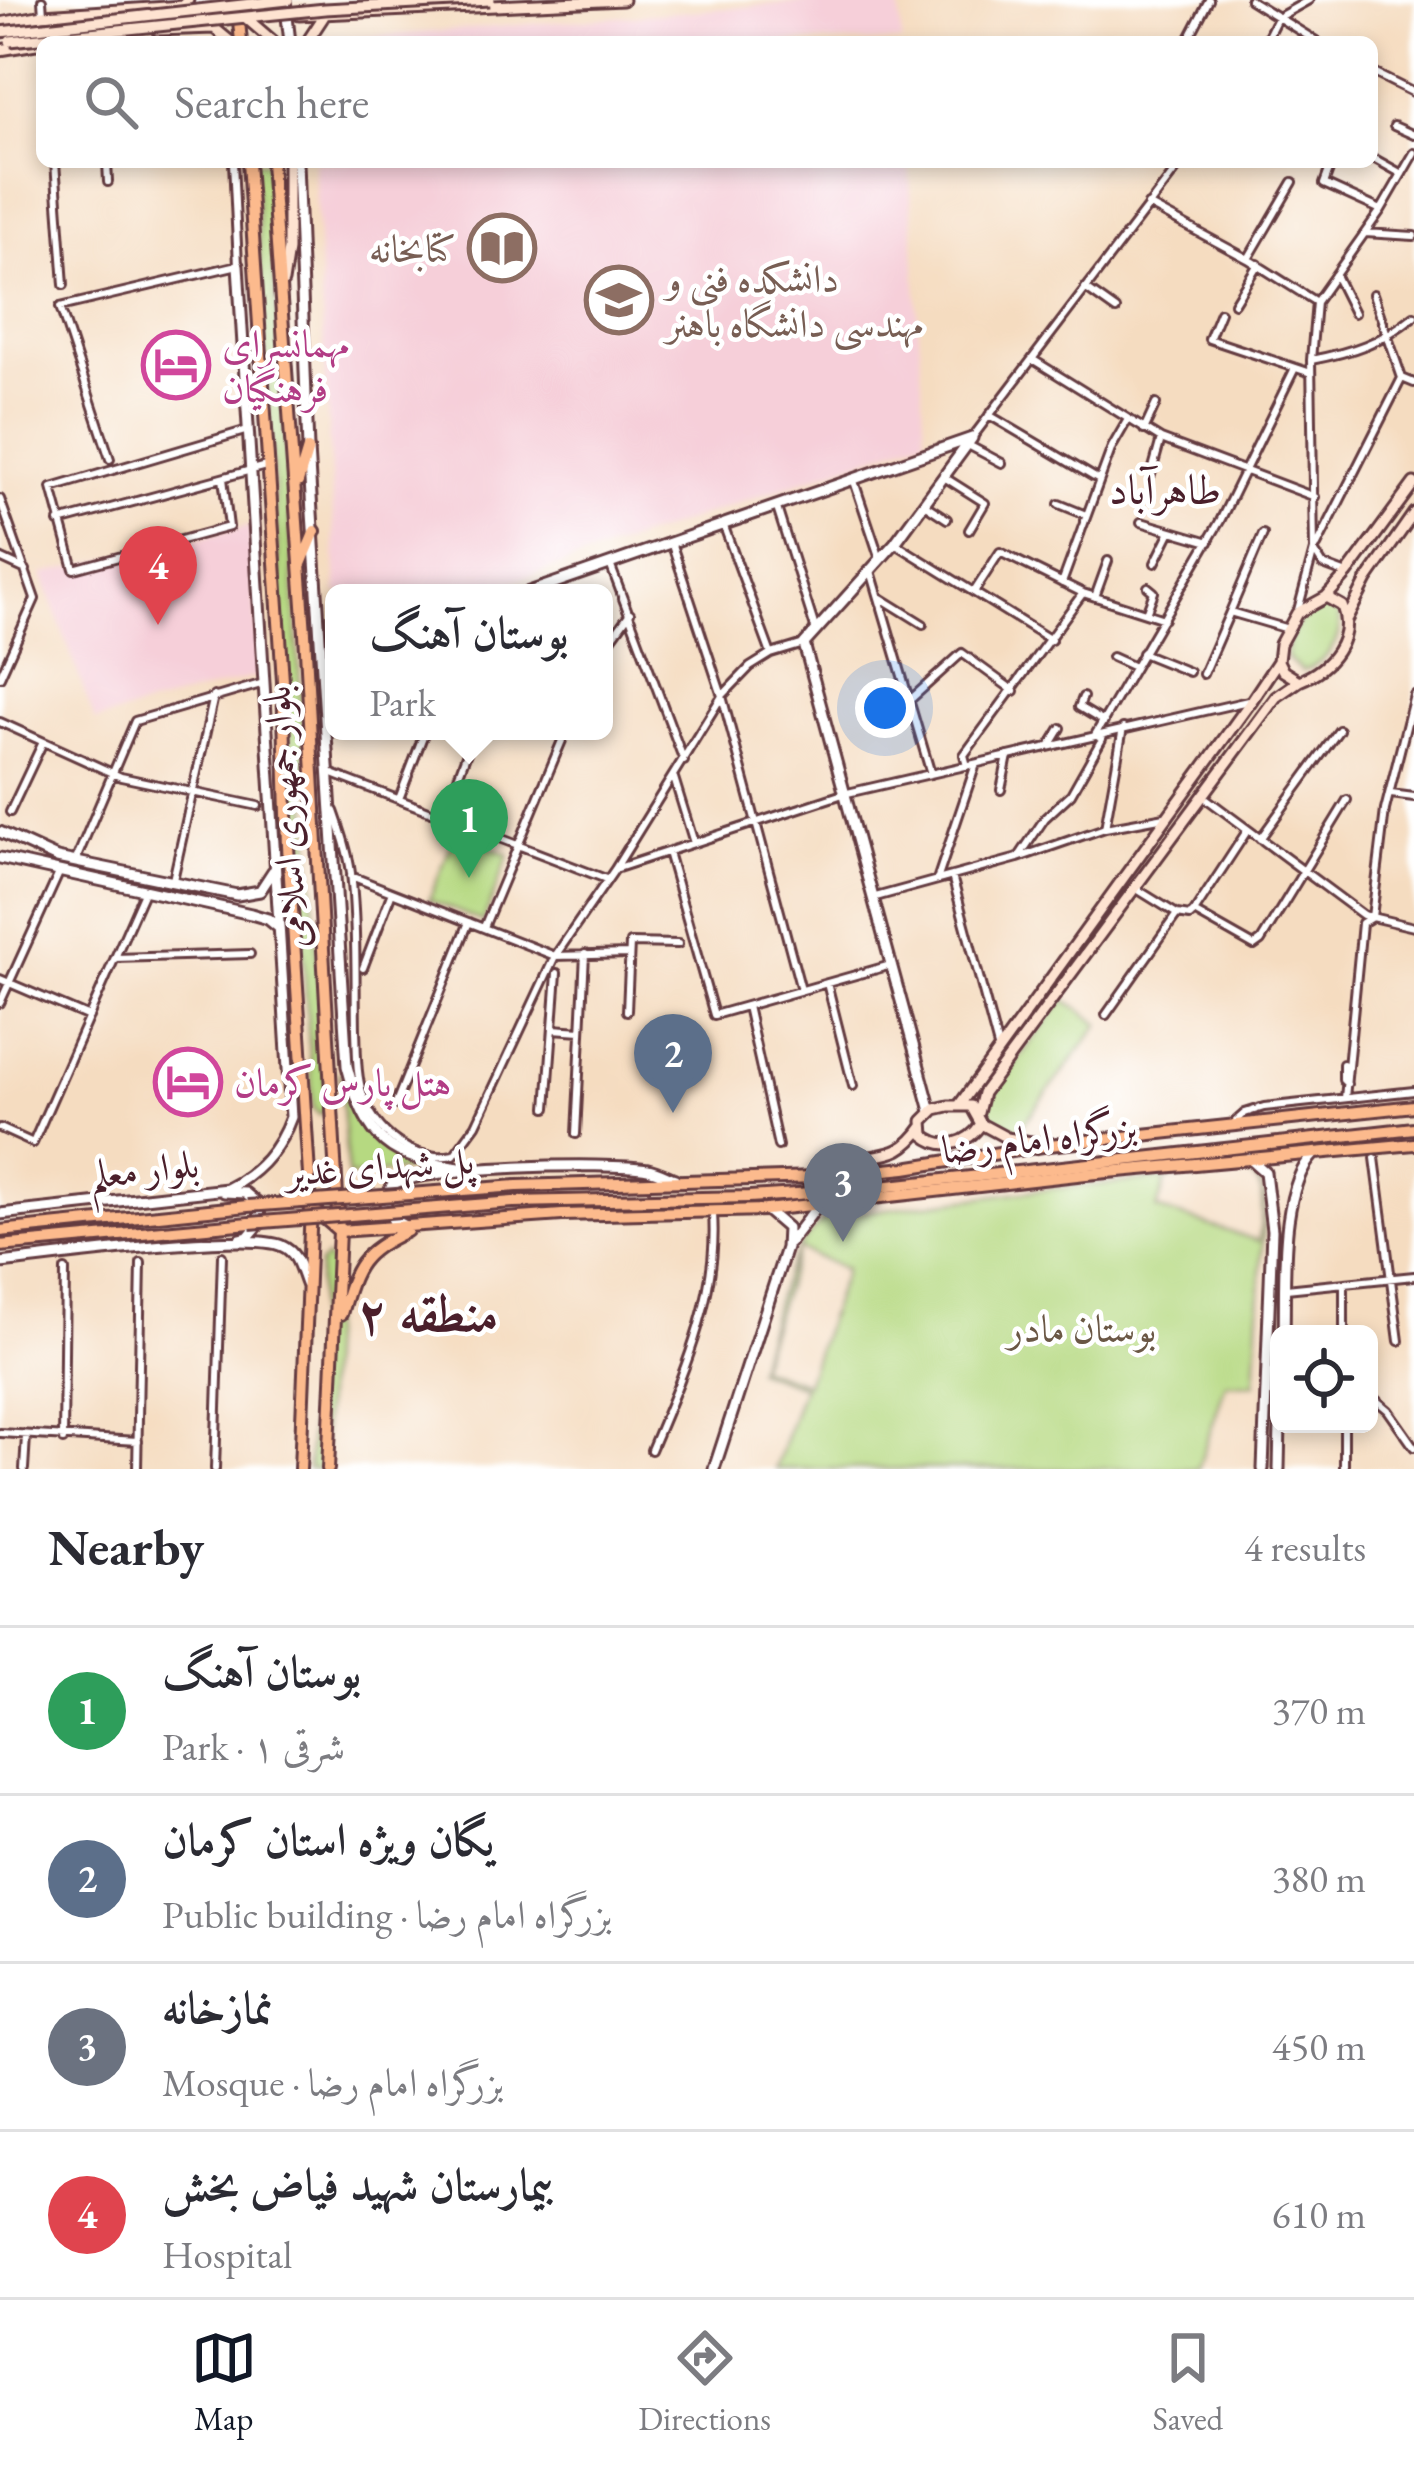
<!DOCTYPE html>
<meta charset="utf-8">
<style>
:root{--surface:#fff;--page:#f2f2f3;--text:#2b2b33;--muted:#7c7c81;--line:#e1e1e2;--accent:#111827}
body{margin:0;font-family:"EB Garamond",Amiri,serif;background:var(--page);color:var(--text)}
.controls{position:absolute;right:36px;bottom:36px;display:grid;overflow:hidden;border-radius:18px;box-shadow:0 6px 18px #0003}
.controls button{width:108px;height:108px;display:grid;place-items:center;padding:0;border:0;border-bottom:3px solid var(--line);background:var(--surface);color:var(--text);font:60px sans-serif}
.you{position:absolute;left:885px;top:708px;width:42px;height:42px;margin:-30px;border:9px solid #fff;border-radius:50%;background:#1a73e8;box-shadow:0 0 0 18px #1a73e833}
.badge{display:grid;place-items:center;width:78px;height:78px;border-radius:50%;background:var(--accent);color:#fff;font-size:39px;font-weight:700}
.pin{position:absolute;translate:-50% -99px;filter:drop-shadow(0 3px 6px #0008)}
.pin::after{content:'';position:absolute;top:63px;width:42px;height:36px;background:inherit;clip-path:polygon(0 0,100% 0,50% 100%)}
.popup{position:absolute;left:325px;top:584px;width:288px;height:156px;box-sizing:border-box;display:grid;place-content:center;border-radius:18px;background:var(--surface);filter:drop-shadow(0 3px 9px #0005);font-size:39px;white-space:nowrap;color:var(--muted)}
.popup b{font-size:45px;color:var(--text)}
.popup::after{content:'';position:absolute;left:50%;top:100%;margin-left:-24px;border:24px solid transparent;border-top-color:var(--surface)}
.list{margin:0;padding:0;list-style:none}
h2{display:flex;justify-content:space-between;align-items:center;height:156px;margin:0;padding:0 48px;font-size:51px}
h2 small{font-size:39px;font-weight:400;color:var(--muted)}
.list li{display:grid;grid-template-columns:78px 1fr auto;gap:36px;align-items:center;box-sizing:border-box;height:168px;padding:0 48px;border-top:3px solid var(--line)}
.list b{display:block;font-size:45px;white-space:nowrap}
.list p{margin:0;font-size:39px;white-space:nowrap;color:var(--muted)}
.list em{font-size:39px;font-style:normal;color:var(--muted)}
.icon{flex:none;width:66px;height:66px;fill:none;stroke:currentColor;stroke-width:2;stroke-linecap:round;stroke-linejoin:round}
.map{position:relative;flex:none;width:1414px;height:1469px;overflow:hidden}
.search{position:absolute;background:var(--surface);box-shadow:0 6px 18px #0003;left:36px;right:36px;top:36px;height:132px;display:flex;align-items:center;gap:30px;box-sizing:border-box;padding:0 42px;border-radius:18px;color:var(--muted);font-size:45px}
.sheet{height:828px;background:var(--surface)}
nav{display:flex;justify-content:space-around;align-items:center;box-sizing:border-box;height:168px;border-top:3px solid var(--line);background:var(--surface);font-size:33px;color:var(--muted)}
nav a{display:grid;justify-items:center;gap:6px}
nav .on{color:var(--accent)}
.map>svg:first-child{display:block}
.built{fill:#f6cfd9}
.green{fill:#b6d981;stroke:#807c56;stroke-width:3;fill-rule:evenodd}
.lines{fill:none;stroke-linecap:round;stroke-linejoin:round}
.minor-casing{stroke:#643b41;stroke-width:12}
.tertiary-casing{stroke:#643b41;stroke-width:15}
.secondary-casing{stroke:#643b41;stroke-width:15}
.primary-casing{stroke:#643b41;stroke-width:16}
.trunk-casing{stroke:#643b41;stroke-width:16}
.minor{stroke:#fff;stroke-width:6}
.tertiary{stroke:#fff;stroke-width:9}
.secondary{stroke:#fee3d1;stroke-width:9}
.primary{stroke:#fcba8d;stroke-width:10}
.trunk{stroke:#fcba8d;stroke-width:10}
.secondary-bridge-casing{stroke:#643b41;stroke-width:15;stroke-linecap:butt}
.trunk-bridge-casing{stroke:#643b41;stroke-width:16;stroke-linecap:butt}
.secondary-bridge{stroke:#fee3d1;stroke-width:9}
.trunk-bridge{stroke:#fcba8d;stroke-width:10}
.labels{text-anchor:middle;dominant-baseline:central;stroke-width:9;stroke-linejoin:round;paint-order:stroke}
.education-label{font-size:39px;fill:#785e54;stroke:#fff;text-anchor:end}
.hotel-label{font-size:39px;fill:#b23c85;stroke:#fff;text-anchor:start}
.street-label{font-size:39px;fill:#4a1f2b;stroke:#fff}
.park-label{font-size:39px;fill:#6a5745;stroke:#fff}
.neighbourhood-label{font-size:42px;fill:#4a1f2b;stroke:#fff}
.district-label{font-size:51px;font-weight:bold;fill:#4a1f2b;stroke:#fff}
</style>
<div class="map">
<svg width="1414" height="1469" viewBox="0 0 1414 1469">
<rect width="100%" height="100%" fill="#fff"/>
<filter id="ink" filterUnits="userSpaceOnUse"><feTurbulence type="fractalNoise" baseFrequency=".00833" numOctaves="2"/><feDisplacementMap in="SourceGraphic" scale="24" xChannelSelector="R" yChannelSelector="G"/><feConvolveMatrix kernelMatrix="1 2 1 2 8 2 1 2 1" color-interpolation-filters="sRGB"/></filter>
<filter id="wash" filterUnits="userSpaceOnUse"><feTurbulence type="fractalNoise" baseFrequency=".004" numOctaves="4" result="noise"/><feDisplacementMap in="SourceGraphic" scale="48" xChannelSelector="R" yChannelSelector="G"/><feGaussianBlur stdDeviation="2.7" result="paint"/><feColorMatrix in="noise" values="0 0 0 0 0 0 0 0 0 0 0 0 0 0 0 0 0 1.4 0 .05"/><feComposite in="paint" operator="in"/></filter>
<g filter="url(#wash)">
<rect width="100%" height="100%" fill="#f5dcc0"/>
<path class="built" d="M829 0H899L902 42H308Z
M314 162H909L925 438 482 593H337Z
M250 526 260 675 95 721 42 574Z"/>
<path class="green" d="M254 162H267L327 1108 320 1115 313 1109Z
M1325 603 1337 610C1346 636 1327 664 1302 671L1286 658C1287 633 1303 612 1325 603Z
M456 833 509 855 483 922 429 900Z
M1064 999 1100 1024 1018 1131 993 1127 987 1118V1100Z
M339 1071C360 1130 362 1137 417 1169L348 1177Z
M1242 1172 1258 1176 1265 1200 1255 1384 1226 1383 1198 1469H775L803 1386 756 1370C773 1319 782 1245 831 1216L1037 1190ZM1244 1173C1272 1182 1260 1217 1259 1241L1157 1209 1166 1179ZM798 1249 845 1269 806 1383 758 1367Z
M326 1258 332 1265 321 1469H308L319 1264Z"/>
</g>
<g filter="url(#ink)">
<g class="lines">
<defs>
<path id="minor" d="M42 0 43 15
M1250 0 1318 42
M1187 42 1209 0
M1265 42 1277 18 1309 0
M1372 72 1414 93
M1394 126 1414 135
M1375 159 1402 174
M55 162 64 285
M107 162 108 182
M1332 162 1324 184 1381 210
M1148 205 1248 259 1316 302
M1365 233 1414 236
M1248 259 1293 182
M1335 275 1354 313
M1085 288 1116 310
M1373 294 1402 378
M1234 303 1258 264
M1220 312 1209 339 1311 373
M1032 359 1161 439 1315 497
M1311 360C1352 352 1381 343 1414 316
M1402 378 1414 383
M989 415 1099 480
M1144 430 1156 404
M972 438 1182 162
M968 445 1002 463
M110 459 60 307 238 265 233 162
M1151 475 1161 439
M944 477 985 503 969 530
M223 478 229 527 74 569 52 488 248 430
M854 481 880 559
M0 499 35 599 0 677
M924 504 947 519
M1059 504 1086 515
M776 505 816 631
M59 522 266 466
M1141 522 1209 542
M723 524 771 654
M1263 534 1230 612 1288 629
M671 542 722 696 801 990
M896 544 1051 640
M1317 546 1402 378
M1316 554 1323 565 1347 574
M0 558 26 570
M1155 563 1171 531
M610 564 684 761
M871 571 931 774
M1062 583 1112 447 1127 421
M974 592 1000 552 1083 593 1164 619
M1095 597 1108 561
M881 598 923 624
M1298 610 1314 550 1311 360 1316 302 1381 210 1414 153
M1146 613 1154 592 1148 587
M604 649 630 613
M1142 653 1189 672
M1112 657 1134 667
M1203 674 1230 612
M1083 697 1079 707 1104 722
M910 700 962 653 1014 691
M0 722 121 777 258 806
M1050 746 1061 728
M967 766 964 755 1083 593
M330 773 606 879
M674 778 694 843
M1001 790 1008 756
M1391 794 1414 797
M1203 796 1363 915 1414 927
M399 799 425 731
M334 811C341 831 348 851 351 873 357 925 355 979 356 1030 357 1051 356 1075 363 1095 375 1133 413 1163 454 1155L476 1125 555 956 615 869 722 696 750 667 771 654 804 644
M10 812 43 742
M443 817 475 731
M1105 828 1123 728
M1260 839 1339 730
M668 852 714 1015 891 965
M1018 858 1045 818 1071 794 1102 739 1095 735 1220 521 1295 368
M75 862 135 721 264 683
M618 868 843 794 1248 701
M351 876 555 956 629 954
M952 876 999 1051
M173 880 214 696
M937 880 976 764
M1135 888 1177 914 1190 916 1194 912
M872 898 1018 858 1105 828 1165 817
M1194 912 1254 946 1261 941 1347 800
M1194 912 1247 831
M484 927 566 731
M115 958 250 954
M363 968 392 892
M0 979 89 1017
M827 983 853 1086
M0 1003 60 871
M747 1006 778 1146
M627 1011 630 943 678 944
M1106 1015 1177 914
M553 1029 581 1031
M1343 1064V1080L1347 1084
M1345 1098 1362 923 1372 917 1385 810 1414 695
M395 1105 469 922
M547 1108 557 973
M1236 1121 1245 1113 1264 1107 1414 1091
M0 1128 33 1143 144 892
M576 1134 585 954
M1375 1158 1399 1341
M1344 1286V1334
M1286 1289 1414 1276
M1369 1394 1388 1410 1414 1447
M1344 1424V1469
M0 1433 138 1441
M63 1440 65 1270
M651 1450C682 1376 719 1296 713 1214
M24 1469 26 1436
M137 1469 141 1263
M215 1469 222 1256"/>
<path id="tertiary" d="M285 0 290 42
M297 162 308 449 347 1066C367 1142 388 1158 466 1169
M526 593 972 438
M0 832 57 858 237 895 260 891 273 871
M0 858 251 914 268 919 279 928
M931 1111 804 644 895 543 972 438
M1249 1158 1265 1172 1272 1230 1263 1469
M224 1192 245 1193 259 1205 260 1223 248 1237 240 1239
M0 1214 227 1189C259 1173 279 1150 291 1117L238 265
M407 1227 393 1220 385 1203 392 1185C419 1166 610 1162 648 1169 657 1171 667 1176 675 1179
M789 1243 819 1204
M0 1263C49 1258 249 1230 282 1246 298 1253 300 1269 306 1284
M1284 1334C1286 1285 1278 1190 1314 1154
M714 1469 786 1248 787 1228 766 1210
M1279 1469 1280 1424"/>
<path id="secondary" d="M299 15 623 0
M0 23 43 15 182 6 188 0
M157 30 214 28 231 42
M50 42 75 39
M307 42 324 16
M0 50 42 43
M283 282 288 250V162
M1326 597 1347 574 1414 483
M1347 619 1367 580 1414 513
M960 1104 1252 700 1278 661 1280 644 1297 613 1326 597 1342 606C1355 639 1330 669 1299 681L1283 671 1278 661
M948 1106H971L981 1124C968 1144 943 1151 924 1135L923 1121 935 1109Z
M978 1113 983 1093 1276 697 1299 681
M981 1124 1007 1138 1043 1144
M819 1176C827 1172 837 1166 846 1163 882 1151 898 1162 923 1126"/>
<path id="primary" d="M237 0 241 42
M248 162 283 681 288 846 311 1206 300 1469
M271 162 305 633 339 1231 328 1469
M298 482 308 449
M301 564 315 531
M318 1213 339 1231 562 1215 766 1210 1086 1174 1414 1144
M341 1314C355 1265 360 1253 407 1231"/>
<path id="trunk" d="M517 1186 817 1177 905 1168 1049 1145 1414 1106
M513 1202 749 1197 844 1191 1414 1128
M0 1231 248 1206
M0 1246 250 1223"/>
</defs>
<use href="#minor" class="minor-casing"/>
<use href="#tertiary" class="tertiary-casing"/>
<use href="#secondary" class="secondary-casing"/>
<use href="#primary" class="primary-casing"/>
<use href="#trunk" class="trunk-casing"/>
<use href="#minor" class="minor"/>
<use href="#tertiary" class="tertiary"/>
<use href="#secondary" class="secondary"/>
<use href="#primary" class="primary"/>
<use href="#trunk" class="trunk"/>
<defs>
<path id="secondary-bridge" d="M246 18 274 42
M0 32 288 0
M10 41 325 9 490 0"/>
<path id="trunk-bridge" d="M248 1206 517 1186
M250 1223 513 1202"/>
</defs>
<use href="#secondary-bridge" class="secondary-bridge-casing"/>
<use href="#trunk-bridge" class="trunk-bridge-casing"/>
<use href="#secondary-bridge" class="secondary-bridge"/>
<use href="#trunk-bridge" class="trunk-bridge"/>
</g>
</g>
<defs>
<symbol id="library-ring" viewBox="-11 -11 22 22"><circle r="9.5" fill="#fff" stroke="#8d6e63" stroke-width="1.5"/><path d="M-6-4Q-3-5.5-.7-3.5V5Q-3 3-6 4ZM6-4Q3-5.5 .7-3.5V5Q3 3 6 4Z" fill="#8d6e63"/></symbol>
<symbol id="university-ring" viewBox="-11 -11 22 22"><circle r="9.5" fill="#fff" stroke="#8d6e63" stroke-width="1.5"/><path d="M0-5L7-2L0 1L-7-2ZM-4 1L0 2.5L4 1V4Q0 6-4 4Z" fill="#8d6e63"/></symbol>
<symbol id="hotel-ring" viewBox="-11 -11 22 22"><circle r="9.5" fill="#fff" stroke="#d1479c" stroke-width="1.5"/><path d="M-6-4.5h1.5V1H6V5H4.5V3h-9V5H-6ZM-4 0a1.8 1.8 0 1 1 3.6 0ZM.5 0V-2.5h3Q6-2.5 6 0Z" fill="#d1479c"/></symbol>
</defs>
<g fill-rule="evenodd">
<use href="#library-ring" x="464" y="210" width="76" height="76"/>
<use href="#university-ring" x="581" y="262" width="76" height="76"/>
<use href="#hotel-ring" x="138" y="327" width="76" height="76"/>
<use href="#hotel-ring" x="150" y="1044" width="76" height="76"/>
</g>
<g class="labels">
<g class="education-label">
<text x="456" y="248">کتابخانه</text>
<text x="666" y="278" text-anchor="start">دانشکده فنی و<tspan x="666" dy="45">مهندسی دانشگاه باهنر</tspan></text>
</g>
<g class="hotel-label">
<text x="222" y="343">مهمانسرای<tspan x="222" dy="45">فرهنگیان</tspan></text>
<text x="234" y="1082">هتل پارس کرمان</text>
</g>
<g class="street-label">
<text transform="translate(285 817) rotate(-94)">بلوار جمهوری اسلامی</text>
<text transform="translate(1039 1138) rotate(-7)">بزرگراه امام رضا</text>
<text transform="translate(380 1166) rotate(-4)">پل شهدای غدیر</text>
<text transform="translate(144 1169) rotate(-6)">بلوار معلم</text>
</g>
<g class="park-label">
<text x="1082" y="1328">بوستان مادر</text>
</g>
<g class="neighbourhood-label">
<text x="1165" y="489">طاهرآباد</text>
</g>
<g class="district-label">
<text x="428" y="1313">منطقه ۲</text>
</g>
</g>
</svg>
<div class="controls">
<button><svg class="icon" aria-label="locate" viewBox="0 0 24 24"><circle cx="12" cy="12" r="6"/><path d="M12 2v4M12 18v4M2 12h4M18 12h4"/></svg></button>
</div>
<div class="you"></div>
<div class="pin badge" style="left:469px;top:878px;background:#2e9e5b">1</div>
<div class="popup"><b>بوستان آهنگ</b>Park</div>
<div class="pin badge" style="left:673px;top:1113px;background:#5c6f8a">2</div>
<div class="pin badge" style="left:843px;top:1242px;background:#6b7280">3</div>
<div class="pin badge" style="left:158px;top:625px;background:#e0444e">4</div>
<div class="search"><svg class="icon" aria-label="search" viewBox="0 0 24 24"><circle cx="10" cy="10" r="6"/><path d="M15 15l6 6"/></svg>Search here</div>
</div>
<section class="sheet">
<h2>Nearby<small>4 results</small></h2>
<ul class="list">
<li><span class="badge" style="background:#2e9e5b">1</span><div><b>بوستان آهنگ</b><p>Park · شرقی ۱</p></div><em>370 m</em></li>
<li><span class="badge" style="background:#5c6f8a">2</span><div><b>یگان ویژه استان کرمان</b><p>Public building · بزرگراه امام رضا</p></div><em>380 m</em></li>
<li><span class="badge" style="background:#6b7280">3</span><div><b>نمازخانه</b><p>Mosque · بزرگراه امام رضا</p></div><em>450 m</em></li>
<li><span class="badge" style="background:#e0444e">4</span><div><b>بیمارستان شهید فیاض بخش</b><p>Hospital</p></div><em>610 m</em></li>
</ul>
</section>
<nav>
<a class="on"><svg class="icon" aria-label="map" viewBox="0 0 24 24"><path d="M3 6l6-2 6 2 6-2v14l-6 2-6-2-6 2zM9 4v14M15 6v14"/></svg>Map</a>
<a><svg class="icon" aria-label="directions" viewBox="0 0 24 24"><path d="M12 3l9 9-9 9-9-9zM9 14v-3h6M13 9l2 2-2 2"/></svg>Directions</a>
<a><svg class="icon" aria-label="saved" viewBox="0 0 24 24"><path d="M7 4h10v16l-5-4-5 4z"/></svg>Saved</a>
</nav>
